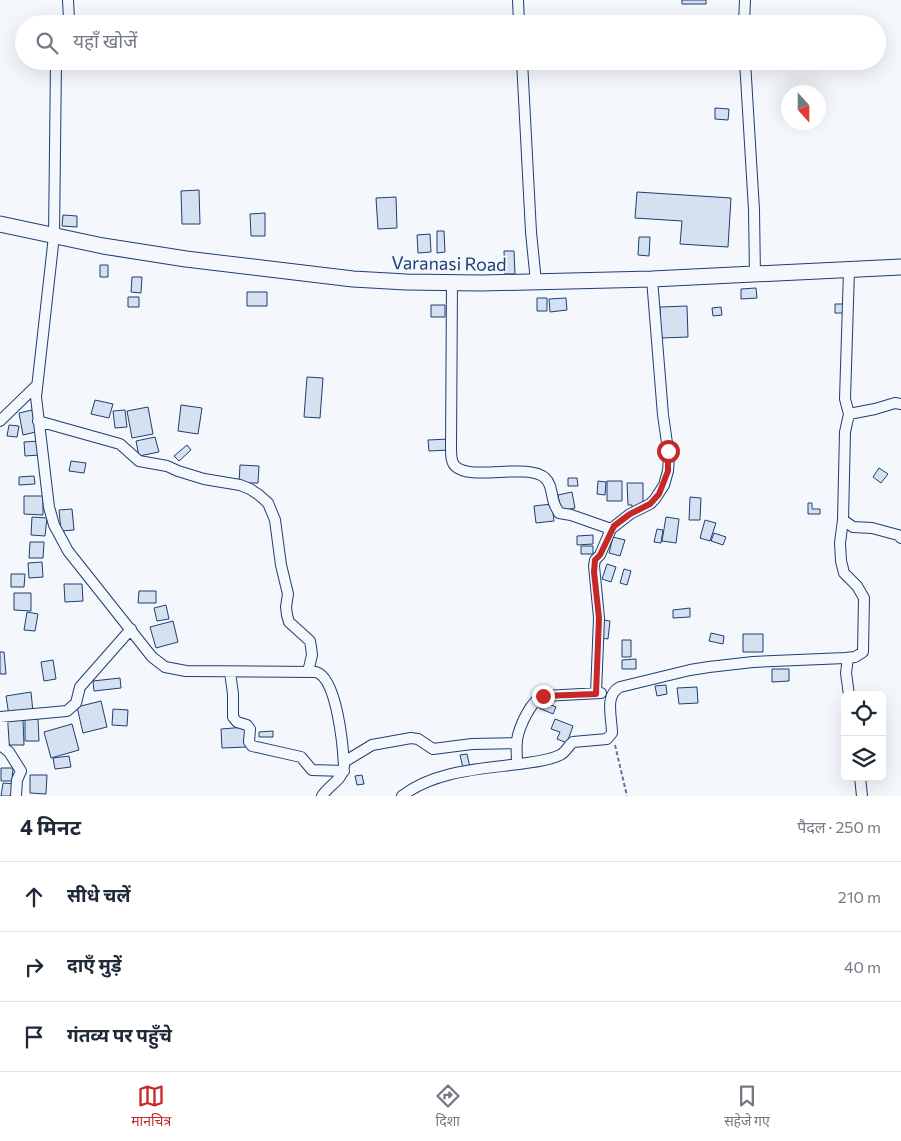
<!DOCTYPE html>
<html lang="hi">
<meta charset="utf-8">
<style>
:root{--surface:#fff;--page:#f6f6f7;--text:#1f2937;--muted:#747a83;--line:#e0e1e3;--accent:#c62828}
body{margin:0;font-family:Commissioner,"Noto Sans Devanagari",sans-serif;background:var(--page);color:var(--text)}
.controls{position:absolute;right:15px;bottom:15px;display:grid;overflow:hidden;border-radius:8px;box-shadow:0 5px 20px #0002}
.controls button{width:45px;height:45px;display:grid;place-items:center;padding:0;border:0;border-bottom:1px solid var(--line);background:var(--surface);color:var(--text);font:25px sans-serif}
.compass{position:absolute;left:781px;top:85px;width:45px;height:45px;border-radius:50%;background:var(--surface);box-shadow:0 5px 20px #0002;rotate:159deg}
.stop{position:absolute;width:15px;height:15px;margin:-11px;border:4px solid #c62828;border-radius:50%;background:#fff}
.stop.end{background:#c62828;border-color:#fff;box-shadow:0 1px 5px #0008}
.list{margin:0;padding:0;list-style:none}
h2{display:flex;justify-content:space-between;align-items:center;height:65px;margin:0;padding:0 20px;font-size:21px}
h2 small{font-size:16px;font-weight:400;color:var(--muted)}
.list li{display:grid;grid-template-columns:32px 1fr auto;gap:15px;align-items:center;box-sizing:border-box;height:70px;padding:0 20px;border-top:1px solid var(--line)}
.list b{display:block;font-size:19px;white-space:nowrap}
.list em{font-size:16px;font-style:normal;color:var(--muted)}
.icon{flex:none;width:28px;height:28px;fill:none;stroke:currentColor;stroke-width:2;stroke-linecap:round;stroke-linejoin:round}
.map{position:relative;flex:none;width:901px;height:796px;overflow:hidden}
.search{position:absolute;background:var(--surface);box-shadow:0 5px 20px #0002;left:15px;right:15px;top:15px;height:55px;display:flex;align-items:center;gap:12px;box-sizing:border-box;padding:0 18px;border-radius:28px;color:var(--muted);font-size:19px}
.sheet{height:275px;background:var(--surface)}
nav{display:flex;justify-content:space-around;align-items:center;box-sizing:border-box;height:70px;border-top:1px solid var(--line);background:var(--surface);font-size:14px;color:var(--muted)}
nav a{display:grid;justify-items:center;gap:2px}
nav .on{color:var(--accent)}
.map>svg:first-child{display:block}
.building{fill:#d5e0f0;stroke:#1d3f73}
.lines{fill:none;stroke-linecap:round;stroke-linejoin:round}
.minor-casing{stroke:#1d3f73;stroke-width:12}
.highway-casing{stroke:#1d3f73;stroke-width:17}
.path{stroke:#5e769c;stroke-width:2;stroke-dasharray:4 2.5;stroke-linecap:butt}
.minor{stroke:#f4f7fb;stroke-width:10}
.highway{stroke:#f4f7fb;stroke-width:15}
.route{stroke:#c62828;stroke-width:6}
.labels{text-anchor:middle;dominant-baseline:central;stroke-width:4;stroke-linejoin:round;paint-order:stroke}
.street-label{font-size:18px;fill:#1d3f73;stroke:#f4f7fb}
</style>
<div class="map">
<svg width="901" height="796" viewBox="0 0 901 796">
<rect width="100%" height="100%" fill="#f4f7fb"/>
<path class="building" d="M682 0H706V4H682Z
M715 108 729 109 728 120 715 119Z
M199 190 200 224H182L181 191Z
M637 192 731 198 728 247 680 244 682 221 635 218Z
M396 197 397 228 378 229 376 198Z
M265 213V236H251L250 214Z
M63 215 77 216V227L62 226Z
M437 231H444L445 252 437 253Z
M430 234 431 252 418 253 417 235Z
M639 237H650L649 256 638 255Z
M504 251H514L515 274H505Z
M100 265H108V277H100Z
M132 277H142L141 293 131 292Z
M756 288 757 298 741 299V289Z
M247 292H267V306H247Z
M128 297H139V307H128Z
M537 298H547V311H537Z
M566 298 567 310 550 312 549 299Z
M835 304H843V313H835Z
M431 305H445V317H431Z
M687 306 688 337 661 338 660 307Z
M721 307 722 315 713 316 712 308Z
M307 377 323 378 320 418 304 417Z
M95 400 113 404 109 418 91 414Z
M181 405 202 408 198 434 178 431Z
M148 407 153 434 132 438 127 411Z
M32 410 36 432 23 435 19 413Z
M125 410 127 427 115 428 113 411Z
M9 425 19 426 17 437 7 436Z
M155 437 159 452 139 456 136 441Z
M449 439V450L429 451 428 440Z
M39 441 40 455 25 456 24 442Z
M187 445 191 450 179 461 174 456Z
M71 461 86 463 84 473 69 471Z
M240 465 259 466 258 483H239Z
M879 468 888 474 881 483 873 477Z
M34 476 35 484 19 485V477Z
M568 478H577L578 486H568Z
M598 481 606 482 605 495 597 494Z
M607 481H622V501H607Z
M627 483H643V505L632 509V505H628Z
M572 492 575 508 561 511 558 495Z
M24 496H43V515L24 514Z
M690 497 701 498 700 520H689Z
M808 503H812V509H820V514H808Z
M552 504 554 521 536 523 534 506Z
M72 509 74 530 61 531 59 510Z
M32 517 47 518 45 536 31 535Z
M666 517 679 519 676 543 662 541Z
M705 520 716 523 710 541 700 538Z
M657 529 663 530 661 543 654 542Z
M714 533 726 537 723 545 711 541Z
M593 535V544L577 545V536Z
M613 537 625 540 620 556 609 553Z
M30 542H44L43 558H29Z
M581 546H593V554H581Z
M42 562 43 577 29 578 28 563Z
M607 564 616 567 611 582 602 579Z
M624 569 631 571 627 585 620 583Z
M11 574H25L24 587H11Z
M64 584H82L83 601 65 602Z
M139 591H156V603H138Z
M14 593H31V611L14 610Z
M166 605 169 619 157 621 154 608Z
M690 608V617L673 618V610Z
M27 612 38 614 35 631 24 630Z
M603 620 610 621 608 639 601 638Z
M173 621 178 642 156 648 150 627Z
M711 633 724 636 723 644 709 641Z
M743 634H763V652H743Z
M622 640H631V657H622Z
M0 652H4L6 674H0Z
M636 659V669H622V660Z
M53 660 56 679 44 681 41 662Z
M772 669H789V681L772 682Z
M120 678 121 688 94 691 93 681Z
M666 685 667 694 657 696 655 686Z
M697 687 698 703 679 704 677 688Z
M31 692 33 712 9 716 6 696Z
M101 701 107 727 83 733 77 707Z
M542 701 556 707 553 714 539 708Z
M113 709 128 710 127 726 112 725Z
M25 719H38L39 741H25Z
M555 719 573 726 567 743 557 739 560 732 551 729Z
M6 720H23L24 745H7Z
M72 724 79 750 51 758 44 732Z
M246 727 247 747 222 748 221 729Z
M273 731V737H259V732Z
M467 754 470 767 463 768 460 755Z
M69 756 71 767 55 769 53 758Z
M1 768H13L12 781H1Z
M30 775H47L46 794 30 793Z
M362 775 364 784 357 785 355 776Z
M3 783 15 784 13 796H1Z"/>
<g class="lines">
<defs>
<path id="minor" d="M518 0 519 24
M67 24 69 19 68 0
M744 24 745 0
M56 61 54 236 36 397 49 507 54 525 68 551 152 657 165 667 186 671 316 672C337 678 343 746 344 766 343 780 329 785 322 796
M522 61 531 232 536 282
M745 61 754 210 755 276
M452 283 451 448C451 454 451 462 455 466 471 482 528 462 545 478 552 484 551 494 554 503 555 506 557 509 559 513L571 515 611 529 630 514 650 504 655 499 664 485 668 471 669 457 663 415 652 279
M849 414 875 409 895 403 901 404
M0 421 36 386
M38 421 120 444 139 461 167 466 178 471 204 479 240 485 250 489 259 495 268 503 275 520 281 565 288 594 286 607 287 615 289 622 310 641 311 647 312 655 308 672
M843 520 853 527 872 528 898 535 901 538
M848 658 846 673 849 695
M230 672 233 694V717L237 722 247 725 250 729 249 742 252 746 301 757 312 770 344 771
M596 693 599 618 594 566 595 560 600 555 611 529
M0 717 67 711 76 703 80 687 131 629
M2 718 4 748 9 752 21 771 17 780 16 796
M344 762 372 745 411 738 418 739 433 749 472 744 517 743
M517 764C517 756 516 747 517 740 519 727 531 700 543 696L601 693
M860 777 862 796
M402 796C434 771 480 769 519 764 532 762 548 761 560 755 566 752 568 746 573 742L607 739 612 733C612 718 604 695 620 687L690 670 709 667 753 662 845 658 855 657 863 652 864 598 857 586 844 573 841 561 840 543 843 520 845 432 849 414 845 399 849 270"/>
<path id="highway" d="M0 224 103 246 186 259 353 279 406 282 482 283 652 279 901 267"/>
</defs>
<use href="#minor" class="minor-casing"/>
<use href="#highway" class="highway-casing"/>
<path class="path" d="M615 745 627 796"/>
<use href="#minor" class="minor"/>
<use href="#highway" class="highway"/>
</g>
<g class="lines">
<path class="route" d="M543 696 596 694 599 618 594 572 595 560 600 555 614 526 630 514 650 504 659 494 668 471V451"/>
</g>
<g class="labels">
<g class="street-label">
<text transform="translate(449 263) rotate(1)">Varanasi Road</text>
</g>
</g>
</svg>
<div class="controls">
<button><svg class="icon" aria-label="locate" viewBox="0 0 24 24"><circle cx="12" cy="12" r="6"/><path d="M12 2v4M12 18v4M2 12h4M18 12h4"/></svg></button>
<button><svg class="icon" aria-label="layers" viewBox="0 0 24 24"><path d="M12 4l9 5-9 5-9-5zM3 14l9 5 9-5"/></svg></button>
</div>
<svg class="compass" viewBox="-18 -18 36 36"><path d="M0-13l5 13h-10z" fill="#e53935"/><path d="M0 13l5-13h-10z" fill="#747a83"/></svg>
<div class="stop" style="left:668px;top:451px"></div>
<div class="stop end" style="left:543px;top:696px"></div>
<div class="search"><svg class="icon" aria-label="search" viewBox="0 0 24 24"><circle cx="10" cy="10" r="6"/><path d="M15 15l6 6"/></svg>यहाँ खोजें</div>
</div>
<section class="sheet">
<h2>4 मिनट<small>पैदल · 250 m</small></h2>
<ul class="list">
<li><svg class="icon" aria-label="ahead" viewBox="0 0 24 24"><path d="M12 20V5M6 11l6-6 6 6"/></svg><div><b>सीधे चलें</b></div><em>210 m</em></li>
<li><svg class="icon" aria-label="right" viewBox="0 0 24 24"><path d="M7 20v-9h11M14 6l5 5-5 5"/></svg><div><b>दाएँ मुड़ें</b></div><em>40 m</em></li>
<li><svg class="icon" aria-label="arrive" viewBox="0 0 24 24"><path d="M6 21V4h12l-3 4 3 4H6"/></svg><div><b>गंतव्य पर पहुँचे</b></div></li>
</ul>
</section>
<nav>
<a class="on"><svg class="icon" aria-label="map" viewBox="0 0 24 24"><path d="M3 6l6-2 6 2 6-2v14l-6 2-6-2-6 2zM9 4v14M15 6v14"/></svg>मानचित्र</a>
<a><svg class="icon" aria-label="directions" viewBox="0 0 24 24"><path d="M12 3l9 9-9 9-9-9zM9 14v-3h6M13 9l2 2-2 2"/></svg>दिशा</a>
<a><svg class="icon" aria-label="saved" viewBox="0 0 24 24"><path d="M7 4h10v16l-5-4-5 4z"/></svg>सहेजे गए</a>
</nav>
